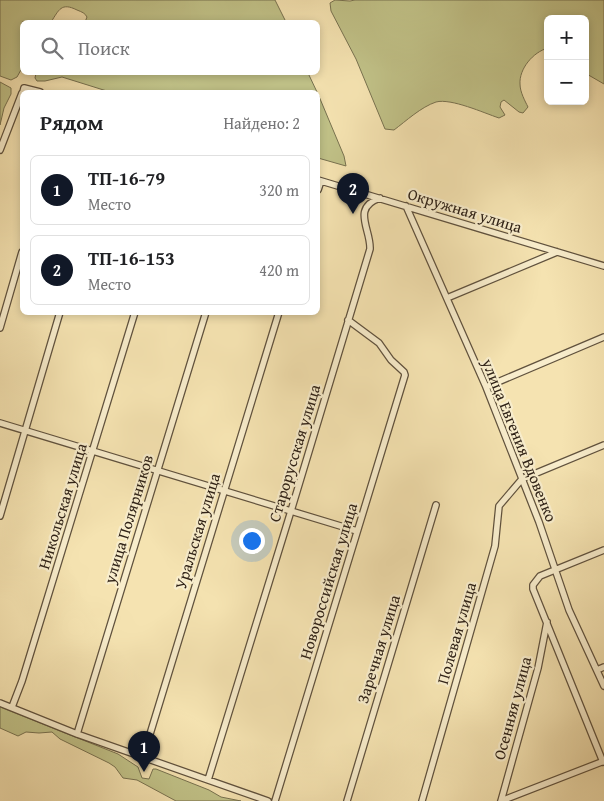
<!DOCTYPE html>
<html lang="ru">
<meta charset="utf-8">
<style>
:root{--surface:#fff;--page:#f2f2f2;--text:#202124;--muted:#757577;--line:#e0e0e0;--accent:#111827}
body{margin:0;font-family:"Gentium Book Plus",serif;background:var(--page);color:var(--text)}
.controls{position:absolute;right:15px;top:15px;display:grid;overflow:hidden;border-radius:8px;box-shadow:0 2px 8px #0003}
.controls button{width:45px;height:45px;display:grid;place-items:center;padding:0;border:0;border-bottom:1px solid var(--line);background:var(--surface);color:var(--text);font:25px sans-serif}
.you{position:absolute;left:251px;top:540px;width:18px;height:18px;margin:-12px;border:4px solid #fff;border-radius:50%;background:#1a73e8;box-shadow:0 0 0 8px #1a73e833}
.badge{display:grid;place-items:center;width:32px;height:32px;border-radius:50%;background:var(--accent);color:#fff;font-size:16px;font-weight:700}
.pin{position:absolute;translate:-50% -41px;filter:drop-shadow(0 1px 2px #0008)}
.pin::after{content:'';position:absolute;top:26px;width:18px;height:15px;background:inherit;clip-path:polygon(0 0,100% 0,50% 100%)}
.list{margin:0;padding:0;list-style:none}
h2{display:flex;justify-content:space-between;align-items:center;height:65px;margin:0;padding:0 20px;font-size:21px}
h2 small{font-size:16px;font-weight:400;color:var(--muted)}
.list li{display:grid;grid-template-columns:32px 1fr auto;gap:15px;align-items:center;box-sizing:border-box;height:70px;margin:0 10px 10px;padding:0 10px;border:1px solid var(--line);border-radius:8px}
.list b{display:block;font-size:19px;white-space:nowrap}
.list p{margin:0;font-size:16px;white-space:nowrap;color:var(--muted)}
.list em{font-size:16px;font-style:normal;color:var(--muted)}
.icon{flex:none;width:28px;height:28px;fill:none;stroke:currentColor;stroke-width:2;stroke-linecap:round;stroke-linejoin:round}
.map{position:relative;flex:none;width:604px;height:801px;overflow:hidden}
.search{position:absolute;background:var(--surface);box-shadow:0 2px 8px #0003;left:20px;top:20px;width:300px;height:55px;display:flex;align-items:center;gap:12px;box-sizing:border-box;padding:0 18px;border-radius:8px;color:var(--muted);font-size:19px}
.panel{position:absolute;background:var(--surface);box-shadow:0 2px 8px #0003;left:20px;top:90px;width:300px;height:225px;border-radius:8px}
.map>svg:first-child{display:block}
.green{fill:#c1c288;stroke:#787250}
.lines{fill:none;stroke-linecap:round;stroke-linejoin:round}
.minor-casing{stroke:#60523e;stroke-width:8}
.minor{stroke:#f8edcc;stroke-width:5.5}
.labels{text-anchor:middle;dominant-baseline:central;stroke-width:4.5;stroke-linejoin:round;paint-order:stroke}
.street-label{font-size:16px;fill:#2f2217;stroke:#f8edcc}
</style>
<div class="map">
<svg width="604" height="801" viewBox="0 0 604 801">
<rect width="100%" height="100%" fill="#f5e3b1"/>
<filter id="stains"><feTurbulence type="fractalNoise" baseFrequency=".004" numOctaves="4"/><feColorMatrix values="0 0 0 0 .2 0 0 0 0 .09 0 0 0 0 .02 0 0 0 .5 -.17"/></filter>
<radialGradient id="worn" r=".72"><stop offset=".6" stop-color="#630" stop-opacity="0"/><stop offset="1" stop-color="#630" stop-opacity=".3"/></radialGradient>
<path class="green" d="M0 0H275L286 22H85L87 17C85 13 82 12 77 10 61 2 59 10 51 22H22V68L17 77 11 80 0 76Z
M335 0 350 1 355 0H604V84L585 73V19H548V48C533 52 519 69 520 84 520 92 525 101 528 107L523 113 519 112 504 100 501 102 500 107 505 115 499 118C484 113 451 98 436 102 421 107 406 121 394 130L385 129 356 59 331 11 330 3Z
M36 73H308L317 92H110L62 77 45 81H37L35 78Z
M0 82 11 88V94L4 108 0 125Z
M318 94 344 156 346 166 318 158Z
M0 707 118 754 138 767 142 778 149 779 153 769H156L209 790 221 797 241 801H176L137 780 123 778 115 767 109 763 60 739 52 732 39 733 26 732 18 736 0 728Z"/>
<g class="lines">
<defs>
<path id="minor" d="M23 92 24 88 40 92
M0 150 22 93
M318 180 604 266
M318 190 321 181
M406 206 486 387 539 522 569 610 604 686
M447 298 557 252
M0 328 22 252
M486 387 604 337
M0 423 357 531
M0 516 60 312
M597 670 604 667
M0 703 77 734 268 801
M12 707 22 681 135 312
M77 734 206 312
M143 757 279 312
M603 762 533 589V585L540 576 604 550
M208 780 291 511 370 249C371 229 351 208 380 198
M275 801 405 375 404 372 391 360 379 343 348 320
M347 801 436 505
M422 801 495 546 499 506 522 479 604 445
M501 801 538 668 547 622
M501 801 604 761"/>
</defs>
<use href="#minor" class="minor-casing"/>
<use href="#minor" class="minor"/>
</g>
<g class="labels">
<g class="street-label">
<text transform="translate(465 210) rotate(17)">Окружная улица</text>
<text transform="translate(520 440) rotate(68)">улица Евгения Вдовенко</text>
<text transform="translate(294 453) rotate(-73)">Старорусская улица</text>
<text transform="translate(62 506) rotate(-73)">Никольская улица</text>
<text transform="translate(128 519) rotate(-73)">улица Полярников</text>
<text transform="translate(197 531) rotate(-73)">Уральская улица</text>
<text transform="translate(328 581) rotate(-73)">Новороссийская улица</text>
<text transform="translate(456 633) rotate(-74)">Полевая улица</text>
<text transform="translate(378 649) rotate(-73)">Заречная улица</text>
<text transform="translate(512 708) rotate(-75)">Осенняя улица</text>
</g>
</g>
<rect width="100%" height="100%" filter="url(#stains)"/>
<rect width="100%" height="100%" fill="url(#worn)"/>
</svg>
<div class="controls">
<button>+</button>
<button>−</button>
</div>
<div class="you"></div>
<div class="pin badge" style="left:144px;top:772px">1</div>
<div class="pin badge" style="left:353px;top:214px">2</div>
<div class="search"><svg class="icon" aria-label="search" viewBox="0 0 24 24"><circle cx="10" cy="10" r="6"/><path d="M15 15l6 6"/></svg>Поиск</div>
<section class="panel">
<h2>Рядом<small>Найдено: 2</small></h2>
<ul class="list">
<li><span class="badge">1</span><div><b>ТП-16-79</b><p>Место</p></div><em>320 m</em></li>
<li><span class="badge">2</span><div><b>ТП-16-153</b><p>Место</p></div><em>420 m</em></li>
</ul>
</section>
</div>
